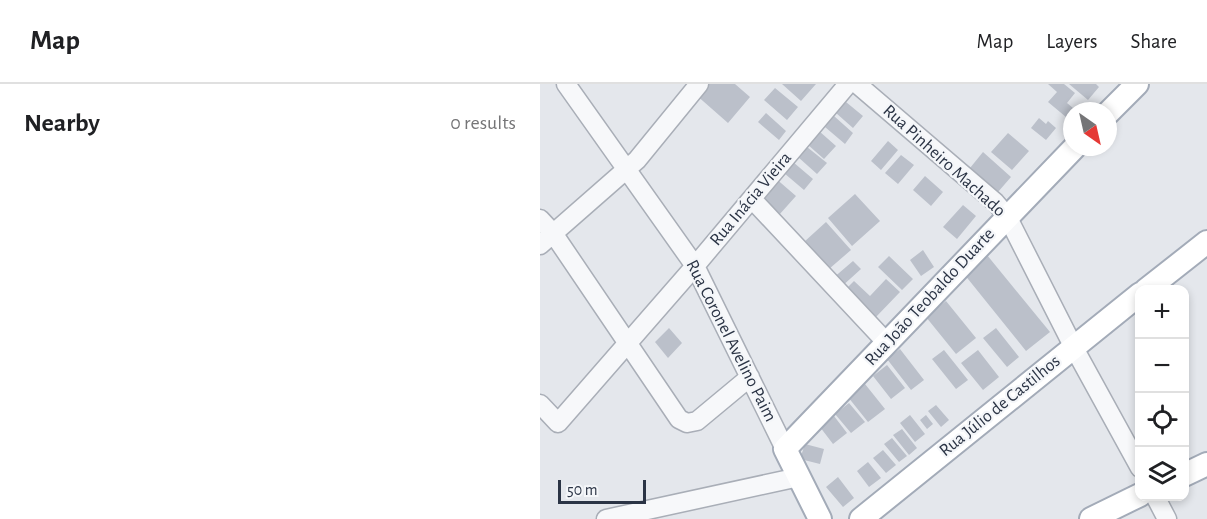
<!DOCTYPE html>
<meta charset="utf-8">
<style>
:root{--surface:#fff;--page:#f6f6f6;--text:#202124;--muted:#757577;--line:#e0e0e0}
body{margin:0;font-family:"Alegreya Sans",sans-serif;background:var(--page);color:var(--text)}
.controls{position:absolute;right:18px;bottom:18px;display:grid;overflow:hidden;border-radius:12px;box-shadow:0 3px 9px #0003}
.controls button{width:54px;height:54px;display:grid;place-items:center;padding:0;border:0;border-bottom:2px solid var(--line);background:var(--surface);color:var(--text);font:30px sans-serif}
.compass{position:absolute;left:523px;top:18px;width:54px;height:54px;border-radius:50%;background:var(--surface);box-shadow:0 3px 9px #0003;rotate:146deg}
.scale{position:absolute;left:18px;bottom:15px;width:88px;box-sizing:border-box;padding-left:6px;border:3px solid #2b3445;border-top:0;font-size:16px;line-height:21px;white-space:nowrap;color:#2b3445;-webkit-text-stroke:4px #f4f6f9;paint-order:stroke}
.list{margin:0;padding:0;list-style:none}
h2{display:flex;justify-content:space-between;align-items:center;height:78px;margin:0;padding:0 24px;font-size:26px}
h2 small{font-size:20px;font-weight:400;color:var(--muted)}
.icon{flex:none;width:33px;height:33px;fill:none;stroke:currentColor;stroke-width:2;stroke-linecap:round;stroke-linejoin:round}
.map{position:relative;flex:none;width:667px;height:435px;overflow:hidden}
header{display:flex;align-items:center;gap:36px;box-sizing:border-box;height:84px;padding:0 30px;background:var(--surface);border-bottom:2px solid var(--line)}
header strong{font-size:28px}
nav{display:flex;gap:33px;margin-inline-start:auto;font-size:21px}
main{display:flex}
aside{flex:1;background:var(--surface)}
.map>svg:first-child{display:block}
.building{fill:#bbc0ca}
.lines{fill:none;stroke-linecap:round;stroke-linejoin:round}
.minor-casing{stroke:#a9aeb7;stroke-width:21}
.major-casing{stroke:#a3abb8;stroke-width:26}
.minor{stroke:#f7f8fa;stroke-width:18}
.major{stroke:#fff;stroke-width:22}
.labels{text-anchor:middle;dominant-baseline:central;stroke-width:4.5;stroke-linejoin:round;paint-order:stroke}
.street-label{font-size:18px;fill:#2b3445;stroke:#f4f6f9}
</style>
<header>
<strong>Map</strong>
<nav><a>Map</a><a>Layers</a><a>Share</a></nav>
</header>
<main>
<aside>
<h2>Nearby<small>0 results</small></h2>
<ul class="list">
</ul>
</aside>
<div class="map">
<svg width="667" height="435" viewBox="0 0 667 435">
<rect width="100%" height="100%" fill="#e4e7ec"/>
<path class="building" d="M164 0H195L210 13 188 39 155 10Z
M242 0H276L261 17Z
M508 0H524L535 9 527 19 533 24 526 33 508 18 517 8Z
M529 0H556L559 3 548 16Z
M235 4 258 23 247 36 224 16Z
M306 18 323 32 313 44 296 29Z
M226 29 246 47 239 56 218 38Z
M294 32 313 49 305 60 285 43Z
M499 34 506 40 508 37 516 44 506 56 491 44Z
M279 47 296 62 284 75 267 60Z
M468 49 489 67 472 86 451 68Z
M348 57 358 66 341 86 331 77Z
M267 63 287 79 277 90 258 73Z
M443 68 471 93 458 108 430 84Z
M361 71 374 81 358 100 345 89Z
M253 78 273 95 264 106 244 89Z
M385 92 403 108 391 122 373 106Z
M234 93 256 112 239 131 217 112Z
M315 110 340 137 312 162 288 134Z
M423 121 436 132 417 155 403 143Z
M286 138 311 166 289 185 264 158Z
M383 166 394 183 381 192 370 176Z
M447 171 510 248 486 267 424 190Z
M349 172 373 195 362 206 338 183Z
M313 177 321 185 300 204 292 195Z
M346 195 360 208 335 234 306 205 314 197 330 212Z
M406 217 436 254 416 270 386 233Z
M129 244 142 259 128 274 115 258Z
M456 244 479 273 467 283 443 254Z
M360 265 384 296 371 306 347 275Z
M404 266 428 296 416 305 392 275Z
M438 266 459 293 443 306 421 279Z
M347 281 365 304 351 315 333 292Z
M325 300 345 325 328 338 308 313Z
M309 319 325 338 311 349 295 330Z
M396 321 409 336 401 343 388 327Z
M370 331 385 350 375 358 360 339Z
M386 331 393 340 387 345 380 336Z
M294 332 307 349 293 360 280 343Z
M362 345 377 364 369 371 353 351Z
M352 354 367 372 359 378 344 360Z
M265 360 284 365 280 380 260 375Z
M343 366 356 381 346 389 333 374Z
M328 378 341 394 329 403 317 387Z
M298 393 314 414 303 423 286 403Z"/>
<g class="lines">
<defs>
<path id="minor" d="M26 0 155 182 245 365
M317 0 455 118 467 132 533 262 600 384
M212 115 347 259
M0 135 13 149 139 335 147 339 157 337 210 293
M0 161 97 76 159 0
M0 320 18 339 155 182 308 0
M615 412 627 435
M66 435 259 393"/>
<path id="major" d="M568 29 597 0
M606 206 667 158
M644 391 667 380
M280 435 245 365 535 63
M321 435 600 210
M551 435 600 411"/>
</defs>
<use href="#minor" class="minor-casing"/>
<use href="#major" class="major-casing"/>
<use href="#minor" class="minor"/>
<use href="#major" class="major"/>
</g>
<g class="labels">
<g class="street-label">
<text transform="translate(404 77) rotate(42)">Rua Pinheiro Machado</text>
<text transform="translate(211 115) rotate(-50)">Rua Inácia Vieira</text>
<text transform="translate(390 213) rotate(-47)">Rua João Teobaldo Duarte</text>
<text transform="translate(191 257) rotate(63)">Rua Coronel Avelino Paim</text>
<text transform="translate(460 322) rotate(-39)">Rua Júlio de Castilhos</text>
</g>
</g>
</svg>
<div class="controls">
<button>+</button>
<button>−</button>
<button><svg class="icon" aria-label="locate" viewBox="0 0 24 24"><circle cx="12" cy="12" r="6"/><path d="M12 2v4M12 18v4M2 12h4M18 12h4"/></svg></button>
<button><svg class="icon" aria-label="layers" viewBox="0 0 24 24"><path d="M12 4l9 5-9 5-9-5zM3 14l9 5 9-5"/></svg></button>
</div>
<svg class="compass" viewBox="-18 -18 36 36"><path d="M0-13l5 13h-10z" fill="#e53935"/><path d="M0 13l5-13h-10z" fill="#757577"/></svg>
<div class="scale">50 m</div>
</div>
</main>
